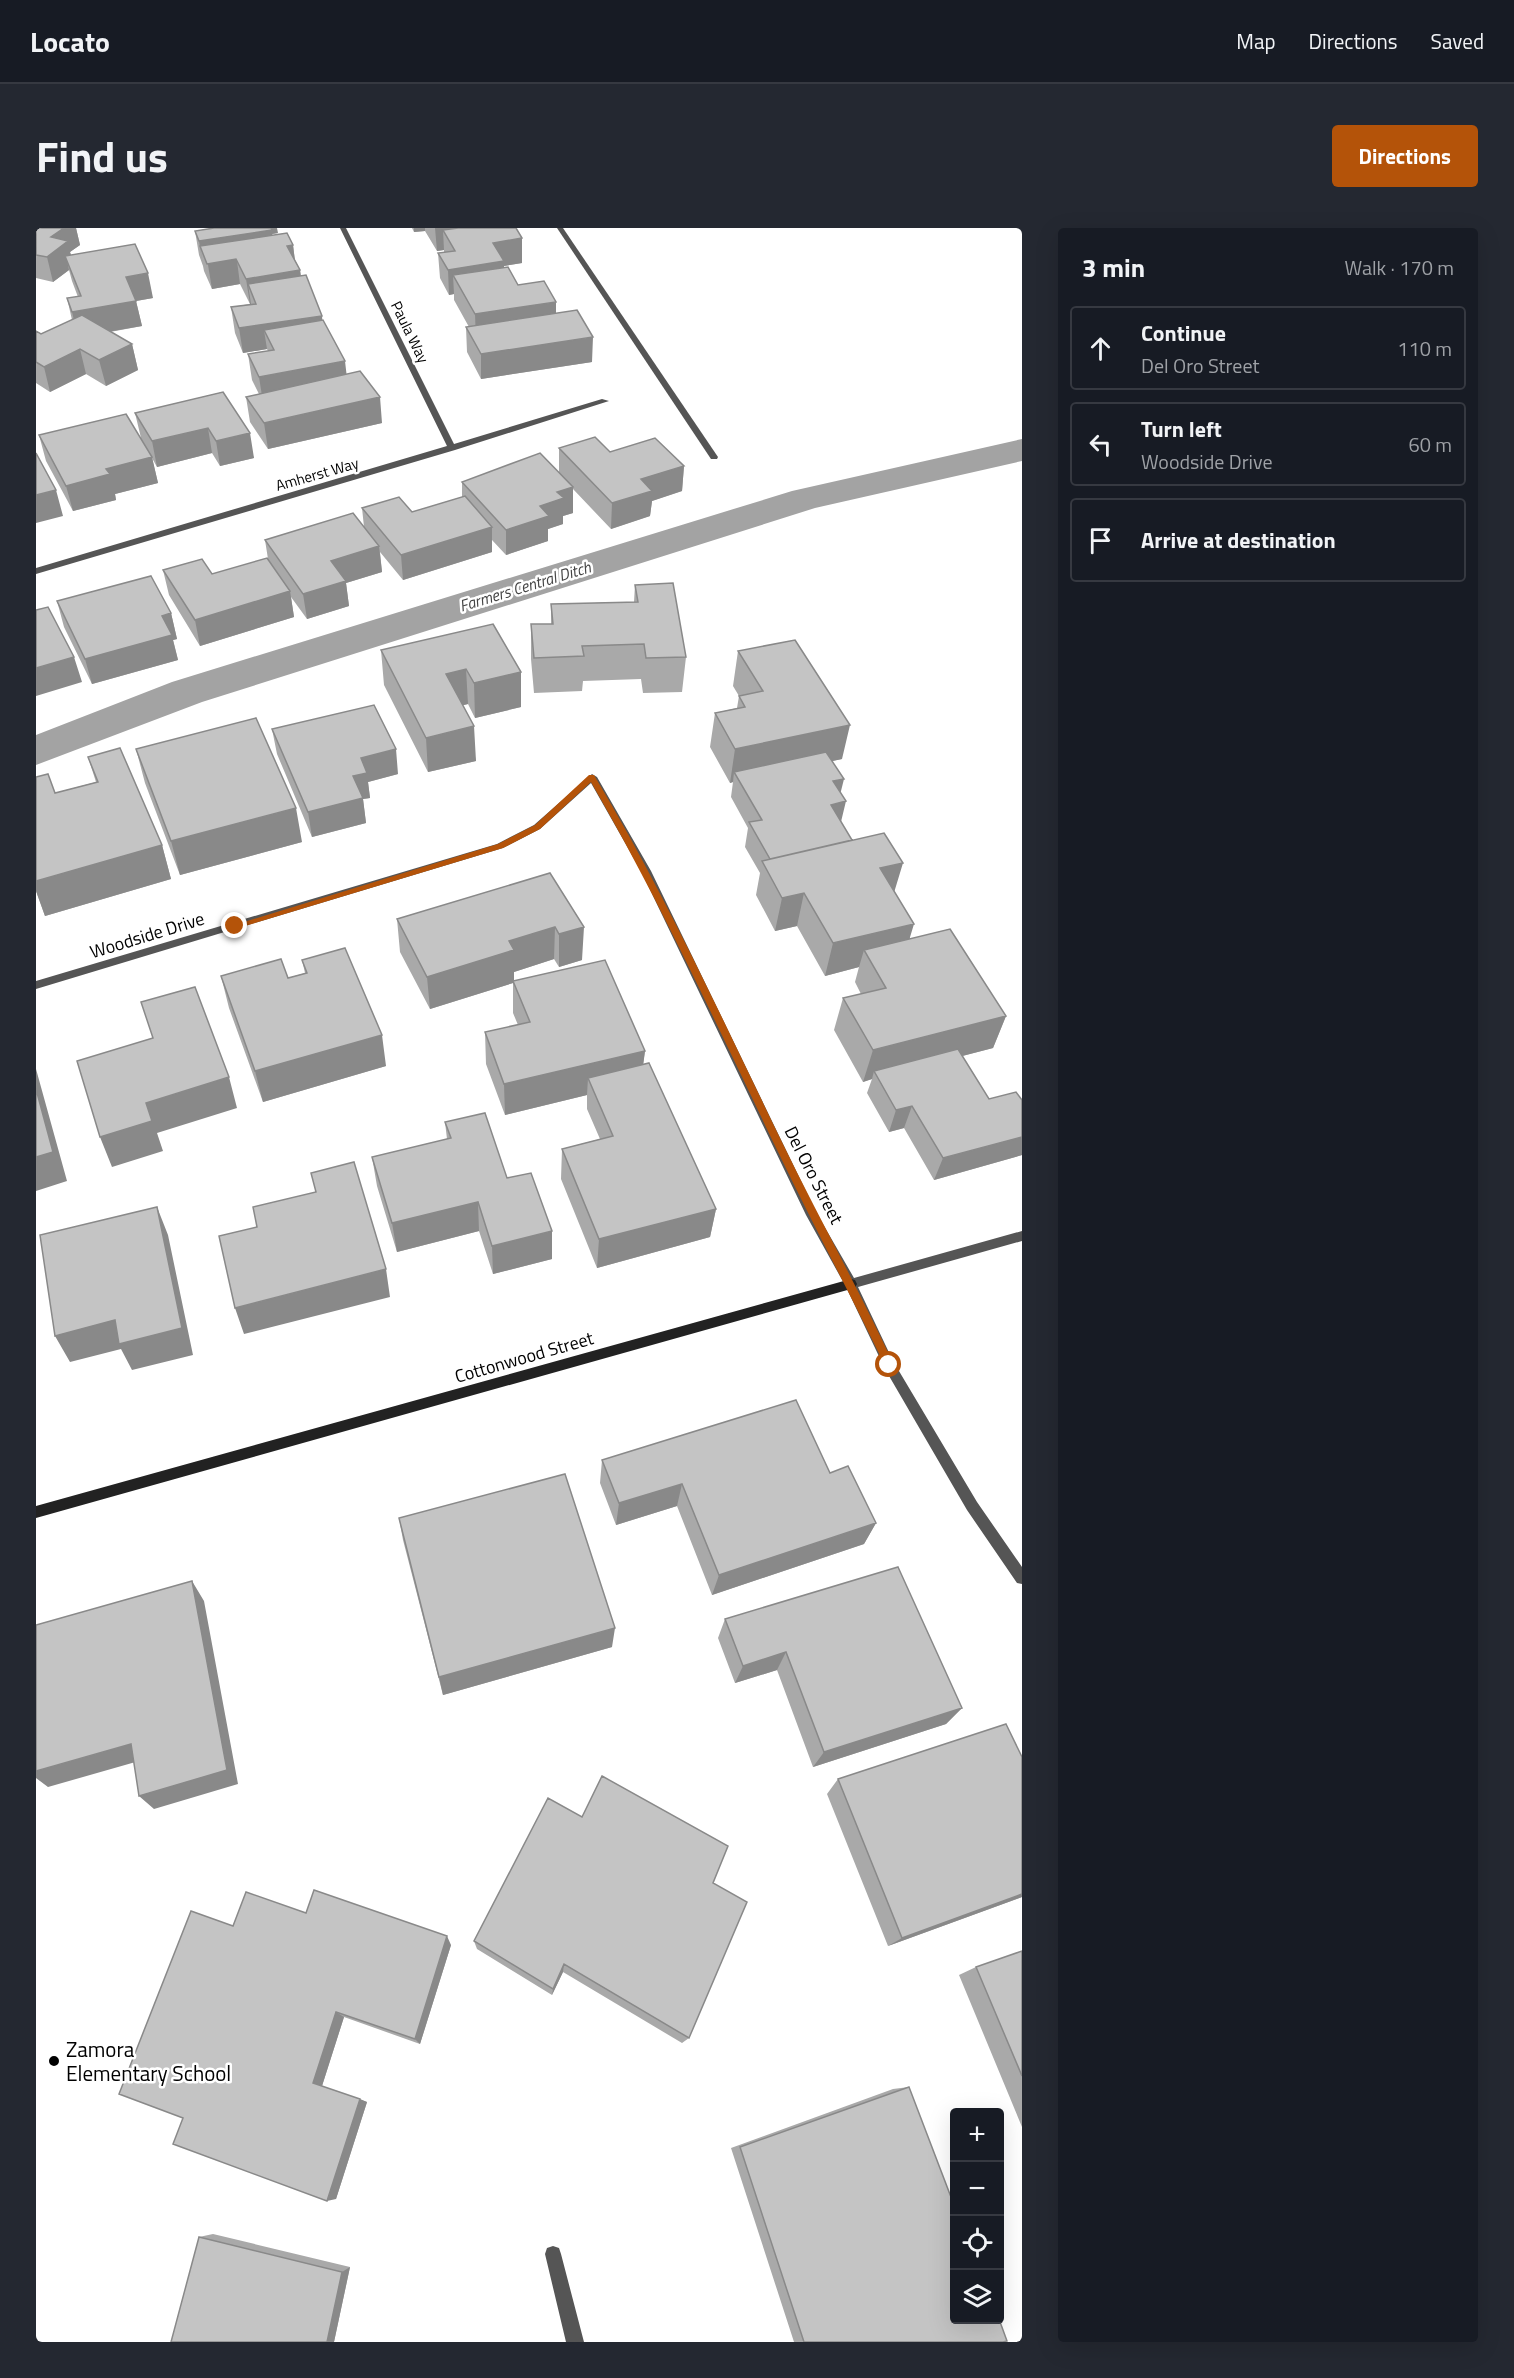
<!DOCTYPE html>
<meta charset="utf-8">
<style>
:root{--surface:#171b24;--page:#242831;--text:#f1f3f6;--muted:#9ea1a6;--line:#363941;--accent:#b45309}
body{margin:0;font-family:"Titillium Web",sans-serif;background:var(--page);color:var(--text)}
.controls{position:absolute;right:18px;bottom:18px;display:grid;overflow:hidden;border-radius:6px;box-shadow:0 6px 24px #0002}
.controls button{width:54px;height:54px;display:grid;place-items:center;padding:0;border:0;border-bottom:2px solid var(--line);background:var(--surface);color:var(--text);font:30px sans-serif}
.stop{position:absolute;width:18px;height:18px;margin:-14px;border:4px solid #b45309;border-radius:50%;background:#fff}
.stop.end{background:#b45309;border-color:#fff;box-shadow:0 2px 6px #0008}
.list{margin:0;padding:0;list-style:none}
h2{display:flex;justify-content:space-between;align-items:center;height:78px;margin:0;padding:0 24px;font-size:26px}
h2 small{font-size:20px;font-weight:400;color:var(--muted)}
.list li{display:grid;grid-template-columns:39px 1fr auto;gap:18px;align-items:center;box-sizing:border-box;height:84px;margin:0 12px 12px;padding:0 12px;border:2px solid var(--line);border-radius:6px}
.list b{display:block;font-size:22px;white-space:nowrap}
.list p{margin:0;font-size:20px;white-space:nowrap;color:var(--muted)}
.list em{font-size:20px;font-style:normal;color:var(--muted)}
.icon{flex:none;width:33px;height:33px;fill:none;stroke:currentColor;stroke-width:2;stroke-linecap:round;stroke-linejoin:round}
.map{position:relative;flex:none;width:986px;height:2114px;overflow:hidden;border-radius:6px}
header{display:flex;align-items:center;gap:36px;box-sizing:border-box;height:84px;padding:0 30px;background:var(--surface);border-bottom:2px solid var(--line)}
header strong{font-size:28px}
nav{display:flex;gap:33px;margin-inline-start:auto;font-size:21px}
.intro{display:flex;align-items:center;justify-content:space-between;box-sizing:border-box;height:144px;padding:0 36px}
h1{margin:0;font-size:42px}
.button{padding:15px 27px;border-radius:6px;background:var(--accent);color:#fff;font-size:21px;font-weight:700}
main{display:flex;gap:36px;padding:0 36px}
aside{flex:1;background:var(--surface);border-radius:6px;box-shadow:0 6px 24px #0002}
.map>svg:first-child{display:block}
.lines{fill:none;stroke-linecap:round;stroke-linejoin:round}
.canal{fill:#a3a3a3;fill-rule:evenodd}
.lane{fill:#555;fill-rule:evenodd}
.street{fill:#555;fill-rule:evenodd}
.secondary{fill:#222;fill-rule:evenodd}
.wall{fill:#a9a9a9}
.shaded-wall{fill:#898989}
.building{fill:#c4c4c4;stroke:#898989;stroke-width:1.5}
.route{fill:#b45309}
.poi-dot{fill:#000;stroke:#fff;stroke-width:2}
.labels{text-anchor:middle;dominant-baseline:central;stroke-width:5;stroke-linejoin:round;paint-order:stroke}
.far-street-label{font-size:15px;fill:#000;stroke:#fff}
.far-water-label{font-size:16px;font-style:italic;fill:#444;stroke:#fff}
.street-label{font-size:18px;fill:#000;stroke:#fff}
.near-poi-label{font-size:21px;fill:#000;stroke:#fff;text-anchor:start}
</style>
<header>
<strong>Locato</strong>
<nav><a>Map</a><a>Directions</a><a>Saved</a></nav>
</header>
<div class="intro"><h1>Find us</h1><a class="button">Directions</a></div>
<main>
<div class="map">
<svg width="986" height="2114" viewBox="0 0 986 2114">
<rect width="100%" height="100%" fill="#fff"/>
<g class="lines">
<path class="canal" d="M986 211V233L779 280 166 474 0 537V507L136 454 756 263Z"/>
<path class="lane" d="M521 0H527L682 229 681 231H675Z"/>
<path class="street" d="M304 0H310L418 216 566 171 573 173 419 222 0 346V340L411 218Z
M556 546 561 549 615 643 780 984 818 1050 986 1003V1013L822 1059 857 1133 941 1274 986 1339V1356L981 1355 931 1282 849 1141 810 1059 770 987 605 643 555 555 504 601 467 620 0 761V753L461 616 498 597Z
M517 2018 523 2020 525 2026 548 2114H530L509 2026 511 2020Z"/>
<path class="secondary" d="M815 1051 819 1052 821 1056 819 1060 815 1061 0 1290V1278Z"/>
</g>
<path class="wall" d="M0 0H40L44 17 34 24 35 27 117 70 100 73 106 98 74 104 96 116 102 142 70 158 50 146 14 164 0 155V103L5 106 36 92 31 70 42 69 36 53 33 42 17 54 0 50Z
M376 0H480L486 35 468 38V39L482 57 520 85 556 134 445 151 431 124 430 99H433L418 72V66L413 67 404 50 402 25 408 24V22L401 23 389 3 378 4Z
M159 3 242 5 236 6 237 7 257 17 259 32 264 42 265 48 286 88V92L310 146 346 195 232 221 214 194 210 169 223 166 216 152 212 126 232 123 231 121 207 125 199 105 195 79 214 76 204 56 176 61 168 43 167 38 163 27Z
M187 164 218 230 184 238 176 225 121 239 116 230 122 255 79 266 80 272 37 283 10 233 3 207 105 210 99 185Z
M523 220 574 224 648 238 646 263 616 273 614 288 575 301 537 261V285L527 288V296L512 301V313L470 327 456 312V324L367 352 344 324 346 344 310 355 313 378 271 391 255 369 258 389 164 418 133 367 127 342 176 346 232 331 229 312 328 299 326 280 376 284 426 269V254L523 244Z
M599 357 650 429 646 464 607 465 605 451 547 453 546 463 498 465 495 431V396H515V376L598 374Z
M21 373 135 385 141 411 137 412 142 432 56 456 28 399Z
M345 422 485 444V479L439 490 432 476 427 477 440 533 392 544 348 457Z
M702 423 806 531 796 533 804 564 805 594 816 613 858 663 874 710 970 788 957 820 926 828 953 871 986 872V927L898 952 868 900 853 904 831 865 836 851 827 854 798 802 807 770 825 766 819 754 823 739 789 748 761 698 739 703 720 667 724 645 709 619 712 600 695 569 697 554 694 555 674 519 679 485 701 480 703 468 697 458Z
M236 501 362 546 332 554 334 570 327 571 330 595 276 609 241 526Z
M100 521 266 614 144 647 109 555Z
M52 529 126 617 135 651 9 688 0 663V549L19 565 60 554Z
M514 645 546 732 523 739 518 731 478 744V752L609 823 607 836 680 981 674 1009 561 1040 525 951 526 921 564 911 551 881V867L469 887 450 836 449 804 482 797 477 785V755L394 781 364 724 361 691Z
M266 732 350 838 227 874 193 780 185 748 252 750 269 745Z
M409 894 471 950 516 1031 457 1046 443 1003 361 1024 341 958 336 929 411 911Z
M566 1232 794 1245 840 1295 828 1316 676 1367 641 1278 580 1297 564 1255Z
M363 1290 576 1419 407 1467 367 1312Z
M689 1391 926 1480 910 1496 777 1539 741 1442 699 1455 682 1410Z
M802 1551 986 1669 852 1718 791 1566Z
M546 1589 677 1655 653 1810 646 1815 527 1744 516 1767 441 1721 438 1713Z
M270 1685 415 1717 384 1816 308 1789 286 1858 331 1874 300 1971 147 1890 197 1698Z
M986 1723V1899L923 1747 940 1739Z
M873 1859 967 2114H758L695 1920 857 1861Z
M177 2006 314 2039 298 2114H135L163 2009Z"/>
<path class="shaded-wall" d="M28 0H40L44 17 34 24 38 38 30 28 33 42 17 54 11 29 15 9Z
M230 0H241L242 5 236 6 239 27 201 33 204 56 176 61 172 37 164 18 167 38 163 13Z
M378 0H389V3L378 4Z
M399 0H472L407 2 408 22 401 23Z
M486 10V35L468 38V58L417 47 418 66 413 67 412 42 457 15Z
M257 17 260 42 251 18Z
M264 42 267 67 212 56 215 76H214L210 51Z
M112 45 117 70 100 73 106 98 42 109 36 84 90 49Z
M520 74V99L440 112 439 86Z
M286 88 288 113 228 102 231 121 207 125 203 100Z
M557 109 556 134 445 151V126Z
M96 116 102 142 70 158 63 132Z
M44 121 50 146 14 164 8 139Z
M309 133 312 159 227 174 223 149Z
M344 169 346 195 232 221 228 195Z
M172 200 176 225 121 239 116 213Z
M214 205 218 230 184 238 180 213Z
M116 229 122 255 79 266 80 272 37 283 30 258 70 241Z
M648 238 646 263 616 273 614 288 575 301 576 275 605 251Z
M537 259V285L527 288V296L512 301V313L470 327V302L504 278 521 264Z
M20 262 27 288 0 295V267Z
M456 299V324L367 352 365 327Z
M343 318 346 344 310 355 313 378 271 391 267 366 295 333Z
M254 363 258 389 164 418 159 392Z
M135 385 141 411 137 412 142 432 56 456 49 431 126 388Z
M38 429 46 454 0 468V440Z
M430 441 432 476 412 481 410 446Z
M485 444V479L439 490 438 455Z
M814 497 806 531 703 553 698 544 697 554 694 555 699 521Z
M438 498 440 533 392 544 390 510Z
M360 521 362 546 332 554 334 570 327 571 330 595 276 609 272 584 317 548 325 530Z
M808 551 802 575 810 573 804 598 789 602 797 553Z
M260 580 266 614 144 647 135 613Z
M126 617 135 651 9 688 0 663V653Z
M867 635 857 668 844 640Z
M768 665 761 698 739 703 746 670Z
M878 696 868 729 828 722 823 739 789 748 797 715Z
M519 699 518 731 478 744V755L477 753V755L394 781 391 749 473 713Z
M548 699 546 732 523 739V706Z
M970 788 957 820 842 850 838 843 836 851 827 854 837 822Z
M346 807 350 838 227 874 219 843Z
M609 823 605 854 552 850 551 867 469 887 468 856Z
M0 841 31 953 0 963Z
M193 849 201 880 121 905 127 923 76 939 64 909 110 875Z
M876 878 868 900 853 904 860 882Z
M986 909V927L898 952 907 930Z
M442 974 443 1003 361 1024 356 995Z
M121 979 132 1007 157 1127 96 1142 85 1121 34 1134 19 1108Z
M680 981 674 1009 561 1040 563 1011Z
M516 1003V1031L457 1046 456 1018Z
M350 1041 354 1069 208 1106 199 1080Z
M646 1256 641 1278 580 1297 583 1275Z
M840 1295 828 1316 676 1367 683 1347Z
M156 1353 168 1373 202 1556 118 1581 103 1568Z
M579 1400 576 1419 407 1467 403 1449Z
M750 1424 741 1442 699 1455 707 1438Z
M926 1480 910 1496 777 1539 788 1524Z
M95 1516 110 1531 12 1559 0 1550V1543Z
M986 1666V1669L852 1718 866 1710Z
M411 1708 415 1717 384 1816 379 1811Z
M528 1736 527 1744 516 1767 517 1761Z
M300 1784 308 1789 286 1858 277 1855Z
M324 1871 331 1874 300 1971 291 1973Z
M314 2039 298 2114H291L306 2044Z"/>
<path class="building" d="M0 0H28L15 9 32 13 11 29 0 27Z
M178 0H235L236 2 163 13 159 3Z
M422 0H480L486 10 457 15 468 33 412 42 402 25 419 23 407 2Z
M251 5 257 17 251 18 264 42 210 51 200 31 171 36 164 18Z
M99 16 112 45 90 49 100 73 36 84 31 70 45 68 29 28Z
M472 39 482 57 508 53 520 74 439 86 417 47Z
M270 47 286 88 203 100 195 79 220 76 212 56Z
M541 82 557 109 445 126 430 99Z
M46 87 96 116 63 132 44 121 8 139 0 134V103L5 106Z
M287 92 309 133 223 149 212 126 238 122 228 102Z
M324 143 344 169 228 195 210 169Z
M187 164 214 205 180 213 172 200 116 213 99 185Z
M90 186 116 229 70 241 74 246 30 258 3 207Z
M559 209 574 224 619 210 648 238 605 251 616 263 576 275 523 220Z
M0 225 20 262 0 267Z
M504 225 537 259 521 264 528 270 504 278 513 288 470 302 426 254Z
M429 268 456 299 365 327 326 280 363 269 376 284Z
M317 285 343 318 295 333 310 353 267 366 229 312Z
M231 330 254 363 159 392 127 342 166 331 176 346Z
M115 348 135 385 126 388 136 407 49 431 21 373Z
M637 355 650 429 610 430 608 416 546 418 548 428 498 430 495 396H517L515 376 602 374 599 357Z
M12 379 38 429 0 440V382Z
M457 396 485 444 438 455 430 441 410 446 438 498 390 510 345 422Z
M759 412 814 497 699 521 679 485 709 479 703 468 727 463 702 423Z
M338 477 360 521 325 530 331 545 317 548 327 570 272 584 236 501Z
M220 490 260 580 135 613 100 521Z
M84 520 126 617 0 653V549L12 546 19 565 62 554 52 529Z
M790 524 808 551 797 553 810 573 795 577 816 612 734 631 713 594 726 592 698 544Z
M848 605 867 635 844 640 878 696 797 715 768 665 746 670 726 633Z
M514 645 548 699 523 706 519 699 473 713 478 722 391 749 361 691Z
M914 701 970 788 837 822 807 770 850 760 828 722Z
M309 720 346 807 219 843 185 748 245 731 252 750 271 745 266 732Z
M569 732 609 823 468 856 449 804 494 794 477 753Z
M159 759 193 849 110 875 116 893 64 909 41 833 117 810 105 774Z
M922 821 953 871 980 864 986 872V909L907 930 876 878 860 882 838 843Z
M613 835 680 981 563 1011 526 921 577 908 552 850Z
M0 861 17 924 0 929Z
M449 885 471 950 495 945 516 1003 456 1018 442 974 356 995 336 929 415 910 409 894Z
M318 934 350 1041 199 1080 183 1008 221 999 217 979 280 964 275 945Z
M121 979 146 1100 83 1116 79 1092 19 1108 4 1007Z
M760 1172 794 1245 812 1238 840 1295 683 1347 646 1256 583 1275 566 1232Z
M529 1246 579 1400 403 1449 363 1290Z
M862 1339 926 1480 788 1524 750 1424 707 1438 689 1391Z
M156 1353 191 1542 103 1568 95 1516 0 1543V1397Z
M970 1496 986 1529V1666L866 1710 802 1551Z
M566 1548 692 1618 677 1655 711 1674 653 1810 528 1736 517 1761 438 1713 512 1570 546 1589Z
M278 1662 411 1708 379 1811 300 1784 277 1855 324 1871 291 1973 137 1916 147 1890 83 1866 155 1683 197 1698 210 1664 270 1685Z
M986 1723V1848L940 1739Z
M873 1859 918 1977V2091H963L971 2113 967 2114H768L704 1919Z
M163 2009 306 2044 291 2114H135Z"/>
<path class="route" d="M553 547H558C628 664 685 788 744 910 781 986 822 1060 858 1137L857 1140H850C816 1069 778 999 744 928 683 802 625 675 555 554L504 601 467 620 199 701 195 698 462 616 499 597Z"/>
<circle class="poi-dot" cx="18" cy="1833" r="6"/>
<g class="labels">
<g class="far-street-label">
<text transform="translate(374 104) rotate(64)">Paula Way</text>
<text transform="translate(281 246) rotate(-16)">Amherst Way</text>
</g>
<g class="far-water-label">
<text transform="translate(489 358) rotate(-17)">Farmers Central Ditch</text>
</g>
<g class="street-label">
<text transform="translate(111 707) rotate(-17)">Woodside Drive</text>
<text transform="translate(778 947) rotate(63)">Del Oro Street</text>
<text transform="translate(488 1129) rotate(-16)">Cottonwood Street</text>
</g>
<g class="near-poi-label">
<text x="30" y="1821">Zamora<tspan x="30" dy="24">Elementary School</tspan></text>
</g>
</g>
</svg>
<div class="controls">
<button>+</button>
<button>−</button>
<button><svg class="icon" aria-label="locate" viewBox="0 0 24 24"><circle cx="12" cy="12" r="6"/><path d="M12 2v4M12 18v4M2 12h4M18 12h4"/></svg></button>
<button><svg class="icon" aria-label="layers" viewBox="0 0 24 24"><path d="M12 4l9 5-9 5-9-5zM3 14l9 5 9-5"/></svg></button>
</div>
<div class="stop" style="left:853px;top:1137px"></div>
<div class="stop end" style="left:199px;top:698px"></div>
</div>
<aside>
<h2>3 min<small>Walk · 170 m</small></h2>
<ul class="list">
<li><svg class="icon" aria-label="ahead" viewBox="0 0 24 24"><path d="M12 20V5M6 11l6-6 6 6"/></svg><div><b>Continue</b><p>Del Oro Street</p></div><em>110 m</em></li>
<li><svg class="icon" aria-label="left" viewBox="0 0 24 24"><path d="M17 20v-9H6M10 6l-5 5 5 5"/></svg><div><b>Turn left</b><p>Woodside Drive</p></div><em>60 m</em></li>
<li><svg class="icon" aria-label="arrive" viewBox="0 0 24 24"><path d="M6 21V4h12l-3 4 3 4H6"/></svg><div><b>Arrive at destination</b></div></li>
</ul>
</aside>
</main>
